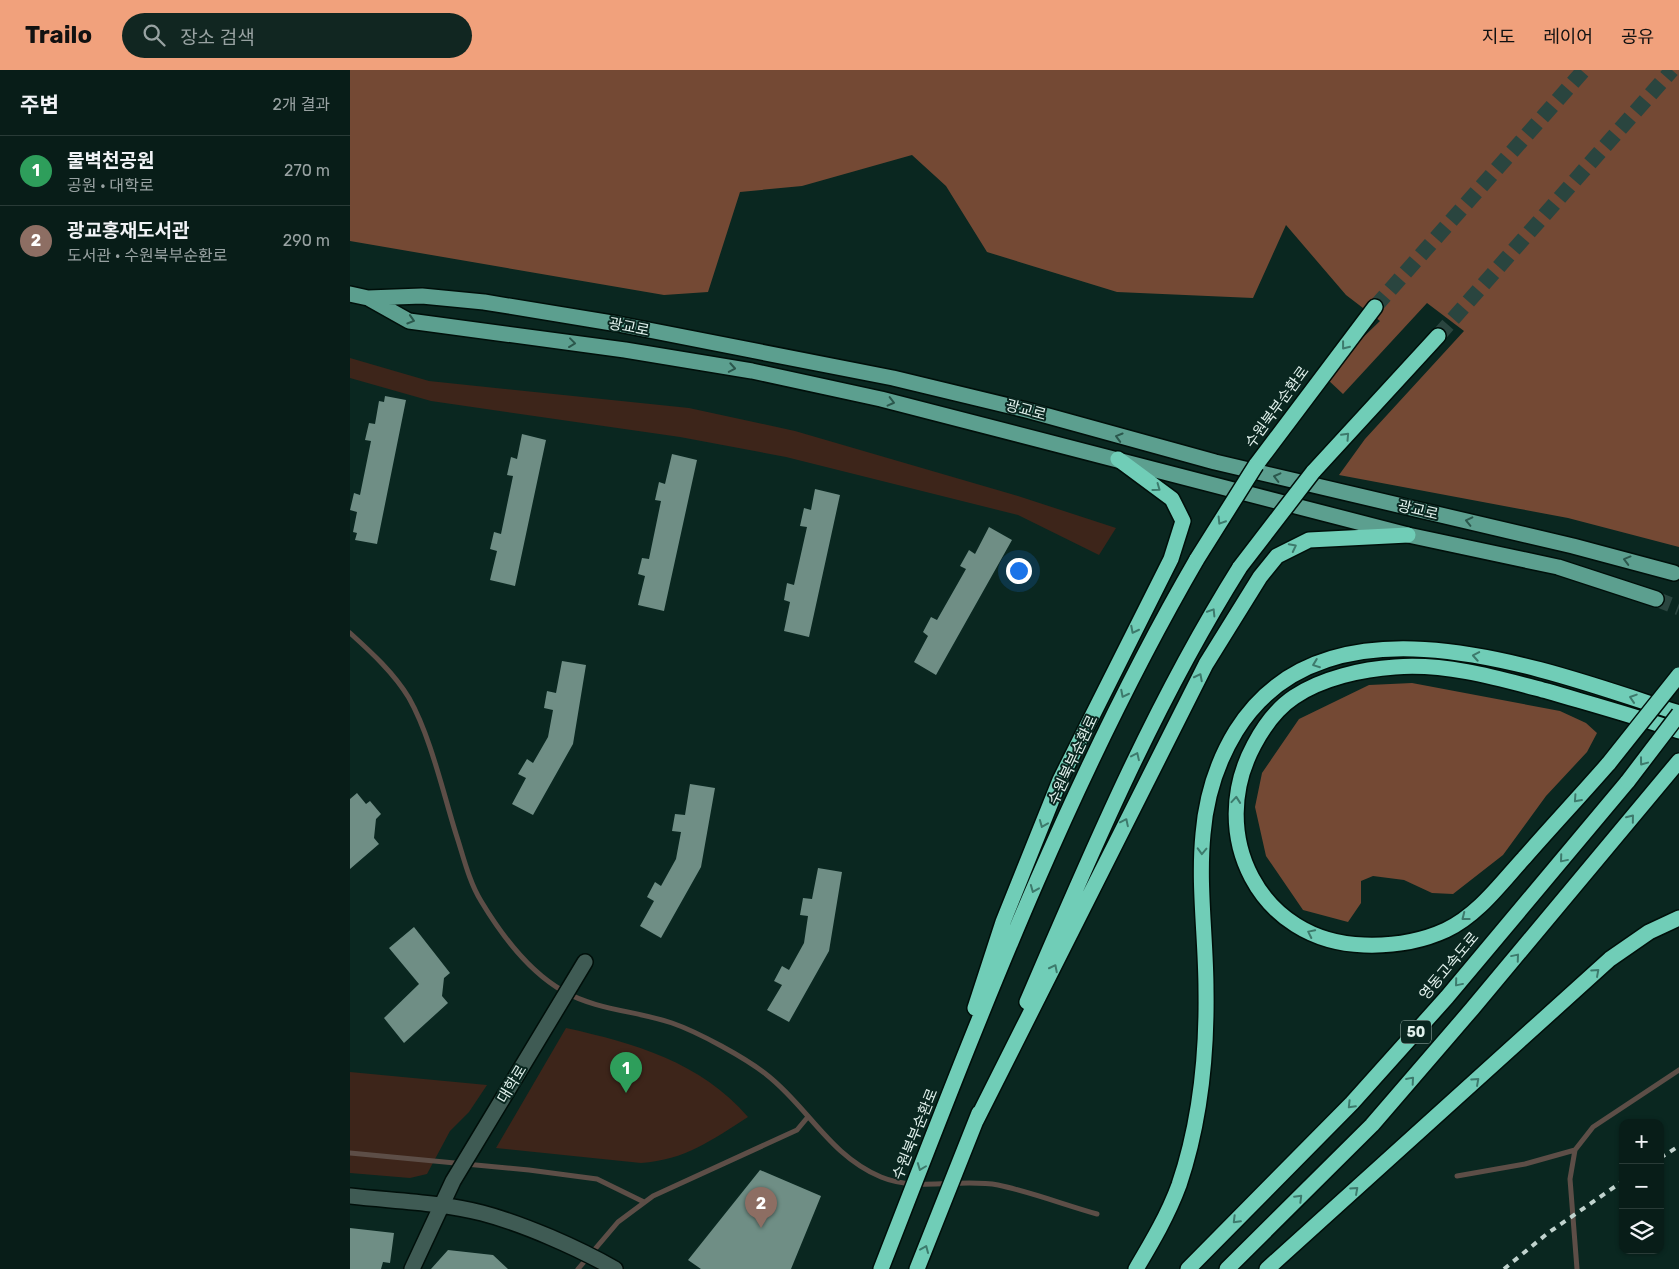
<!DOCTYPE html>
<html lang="ko">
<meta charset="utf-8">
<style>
:root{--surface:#081d18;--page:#112621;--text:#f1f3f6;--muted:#98a2a2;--line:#293b37;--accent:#f1a17c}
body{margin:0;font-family:Rubik,"Noto Sans KR",sans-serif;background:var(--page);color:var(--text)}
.controls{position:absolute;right:15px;bottom:15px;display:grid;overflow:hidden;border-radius:10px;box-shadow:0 1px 4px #0004}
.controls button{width:45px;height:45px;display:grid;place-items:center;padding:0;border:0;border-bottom:1px solid var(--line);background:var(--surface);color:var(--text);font:25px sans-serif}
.you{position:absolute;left:668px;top:500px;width:18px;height:18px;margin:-12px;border:4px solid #fff;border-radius:50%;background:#1a73e8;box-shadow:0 0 0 8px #1a73e833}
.badge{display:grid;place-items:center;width:32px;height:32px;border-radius:50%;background:var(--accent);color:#fff;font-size:16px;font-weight:700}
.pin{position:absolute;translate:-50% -41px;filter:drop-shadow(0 1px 2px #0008)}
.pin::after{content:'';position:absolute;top:26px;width:18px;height:15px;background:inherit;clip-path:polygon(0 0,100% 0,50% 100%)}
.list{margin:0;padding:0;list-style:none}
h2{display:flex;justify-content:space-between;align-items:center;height:65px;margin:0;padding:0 20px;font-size:21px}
h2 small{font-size:16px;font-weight:400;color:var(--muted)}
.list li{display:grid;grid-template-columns:32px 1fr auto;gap:15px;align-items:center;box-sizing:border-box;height:70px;padding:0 20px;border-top:1px solid var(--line)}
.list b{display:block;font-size:19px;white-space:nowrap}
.list p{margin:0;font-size:16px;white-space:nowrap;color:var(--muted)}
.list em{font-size:16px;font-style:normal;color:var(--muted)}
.icon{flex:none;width:28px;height:28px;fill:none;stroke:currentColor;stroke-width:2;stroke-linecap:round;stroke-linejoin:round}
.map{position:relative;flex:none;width:1329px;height:1199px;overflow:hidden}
header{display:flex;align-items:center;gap:30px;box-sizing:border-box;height:70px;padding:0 25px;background:var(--accent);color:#111}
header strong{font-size:24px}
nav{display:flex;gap:28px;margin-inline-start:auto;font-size:18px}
.search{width:350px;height:45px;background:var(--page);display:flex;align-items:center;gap:12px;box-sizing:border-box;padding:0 18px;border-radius:28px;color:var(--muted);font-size:19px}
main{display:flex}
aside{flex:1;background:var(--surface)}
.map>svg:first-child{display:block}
.green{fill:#3d251a}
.forest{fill:#744934}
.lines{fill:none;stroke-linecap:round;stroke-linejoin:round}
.stream{stroke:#5d4e47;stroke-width:5}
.building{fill:#6f8e85}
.major-tunnel{stroke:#2a453f;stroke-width:15;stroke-dasharray:15 8;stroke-linecap:butt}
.highway-tunnel{stroke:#2a453f;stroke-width:15;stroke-dasharray:15 8;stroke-linecap:butt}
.minor-casing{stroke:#000f0a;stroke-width:18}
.major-casing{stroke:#000f0a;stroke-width:18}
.highway-casing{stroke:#000f0a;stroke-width:18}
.minor{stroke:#3f5b54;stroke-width:15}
.major{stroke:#5c9f8f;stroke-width:15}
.highway{stroke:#70cdb7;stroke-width:15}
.rail{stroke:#c1d3ce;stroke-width:4;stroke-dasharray:6 6;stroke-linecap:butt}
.highway-bridge-casing{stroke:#000f0a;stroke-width:18;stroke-linecap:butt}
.highway-bridge{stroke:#70cdb7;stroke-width:15}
.oneway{stroke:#2b574c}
.oneway2{stroke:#3d7a6c}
.labels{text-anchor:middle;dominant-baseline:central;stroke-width:4;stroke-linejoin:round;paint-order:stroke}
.shield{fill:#0a2720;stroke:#a0b4af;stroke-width:1}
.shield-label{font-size:14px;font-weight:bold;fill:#e1f1ec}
.street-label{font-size:15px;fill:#e1f1ec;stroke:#0a2720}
</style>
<header>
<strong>Trailo</strong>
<div class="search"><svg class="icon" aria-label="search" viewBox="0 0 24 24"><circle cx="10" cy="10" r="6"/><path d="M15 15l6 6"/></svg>장소 검색</div>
<nav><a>지도</a><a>레이어</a><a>공유</a></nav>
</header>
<main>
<aside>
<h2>주변<small>2개 결과</small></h2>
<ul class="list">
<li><span class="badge" style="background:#2e9e5b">1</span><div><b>물벽천공원</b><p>공원 · 대학로</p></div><em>270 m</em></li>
<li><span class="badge" style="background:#8d6e63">2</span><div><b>광교홍재도서관</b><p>도서관 · 수원북부순환로</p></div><em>290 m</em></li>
</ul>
</aside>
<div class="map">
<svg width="1329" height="1199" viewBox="0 0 1329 1199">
<rect width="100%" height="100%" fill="#0a2720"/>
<path class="green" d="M0 288 79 311 339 338 445 361 668 426 766 458 749 485 668 445 436 387 330 367 81 331 0 308Z
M216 958C284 973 351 992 398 1047 362 1070 335 1090 291 1093L146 1078Z
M0 1002 137 1015 119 1042 100 1061 77 1104 60 1108 0 1103Z"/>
<path class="forest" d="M0 0H1329V477L1218 448 989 405 1015 369 1114 261 1077 233 993 324 977 309 1003 277 1030 251 996 225 936 155 903 228 767 222 637 182 596 116 562 85 452 116 390 122 358 222 314 225 0 171Z
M1062 613 1210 641 1236 653 1247 663 1237 682 1196 726 1153 785 1103 824 1082 823 1054 810 1023 806 1011 811V833L998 852 953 840 916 786 905 737 912 703 949 649 1019 615Z"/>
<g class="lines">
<path class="stream" d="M0 563C21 582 44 603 59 628 80 665 93 722 106 764 113 785 119 812 131 831 152 866 178 901 213 921 246 940 287 941 322 953 348 962 396 988 417 1005 458 1037 480 1086 531 1107 567 1122 610 1108 648 1115 681 1122 715 1135 747 1144
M0 1083 179 1100 247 1109 294 1132
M1107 1106 1175 1094 1225 1080
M228 1199 268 1152 303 1126 447 1060 457 1048
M1227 1199 1220 1109 1225 1080 1243 1057 1329 1000"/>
</g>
<path class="building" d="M35 326 56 330 27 474 5 470 7 463 3 462 7 442 0 440 4 423 10 425 21 371 15 370 19 353 25 354 29 331 34 332Z
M172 364 196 370 165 516 140 510 147 481 140 479 144 462 151 464 163 406 157 405 161 387 167 389Z
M322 384 347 390 314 541 288 535 295 506 288 504 292 488 299 489 311 431 305 430 309 412 315 414Z
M465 419 490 425 459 567 434 561 440 532 434 530 437 513 444 515 457 457 450 456 454 438 461 440Z
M639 457 662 470 586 605 564 592 578 566 573 562 581 547 587 550 616 499 610 496 619 480 625 484Z
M212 591 236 595 223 674 183 745 162 734 176 708 168 704 177 689 183 693 198 667 203 640 194 638 197 621 206 623Z
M340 714 365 718 351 797 311 868 290 856 304 831 297 827 305 812 311 816 326 789 331 762 322 761 325 744 335 745Z
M7 723 16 734 20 731 31 744 26 749 24 768 29 774 0 799V729Z
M468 798 492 802 479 881 439 952 417 940 432 915 424 911 432 896 439 900 454 873 458 846 450 845 453 828 462 829Z
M64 857 100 903 94 908 92 926 98 933 54 973 34 948 69 914 39 878Z
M410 1100 471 1126 441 1199H351L338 1190Z
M0 1158 44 1163 40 1193 33 1192 31 1199H0Z
M98 1180 143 1185 158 1199H81Z"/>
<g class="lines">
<path class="major-tunnel" d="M1306 529 1329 538"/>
<path class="highway-tunnel" d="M1025 237 1234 0
M1088 266 1322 0"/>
<defs>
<path id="minor" d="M0 1126C43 1131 89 1132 132 1143 174 1154 228 1178 265 1199
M62 1199 103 1111 235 892"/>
<path id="major" d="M0 224 18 228 72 226 134 232 268 254 543 308 680 341 865 392 1223 476 1324 503
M18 228 59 251 275 280 402 301 531 329 1058 465 1208 497 1306 529"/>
<path id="highway" d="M906 395 1025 237
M963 402 1088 266
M1259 693C1231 725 1202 756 1174 788 1151 813 1128 845 1096 860 1070 872 1043 876 1014 875 909 872 856 764 904 675 914 656 926 639 944 627 972 608 1013 599 1045 597 1097 593 1148 608 1197 621 1241 634 1285 646 1329 661
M677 932C741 783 804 634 890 497
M625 938 653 852 710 710 821 489 833 451 822 429 768 389
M626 1051 856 594 910 507 927 486 959 470 1058 465
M531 1199C625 958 717 713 847 489
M567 1199 629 1043
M786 1199C802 1172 818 1145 829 1115 850 1053 857 986 856 920 856 868 848 816 853 764 856 728 867 692 886 661 978 513 1201 602 1329 643
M838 1199 1002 1033 1097 927 1278 711
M877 1199 1022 1055 1122 939 1329 691
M917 1199 1260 889 1299 862 1329 848"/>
</defs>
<use href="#minor" class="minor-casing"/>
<use href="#major" class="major-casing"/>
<use href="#highway" class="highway-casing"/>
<use href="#minor" class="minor"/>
<use href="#major" class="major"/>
<use href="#highway" class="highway"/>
<path class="rail" d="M1310 1088 1329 1076
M1154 1199 1198 1163 1273 1111"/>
<defs>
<path id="highway-bridge" d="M847 489 906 395
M890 497 963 402
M1259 693 1329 605
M1278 711 1329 644"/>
</defs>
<use href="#highway-bridge" class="highway-bridge-casing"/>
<use href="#highway-bridge" class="highway-bridge"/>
</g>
<defs><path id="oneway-chevron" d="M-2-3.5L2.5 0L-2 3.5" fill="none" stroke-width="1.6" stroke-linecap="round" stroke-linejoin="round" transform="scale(1.25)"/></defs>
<g class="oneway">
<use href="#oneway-chevron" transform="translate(61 250) rotate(17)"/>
<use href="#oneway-chevron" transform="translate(222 273) rotate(7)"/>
<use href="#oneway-chevron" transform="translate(382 298) rotate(10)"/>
<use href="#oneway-chevron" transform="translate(541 332) rotate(14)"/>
<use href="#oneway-chevron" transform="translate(769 367) rotate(-164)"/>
<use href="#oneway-chevron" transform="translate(927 407) rotate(-166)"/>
<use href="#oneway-chevron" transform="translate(1119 451) rotate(-167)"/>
<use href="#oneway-chevron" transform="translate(1277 490) rotate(-165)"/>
</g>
<g class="oneway2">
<use href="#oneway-chevron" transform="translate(995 276) rotate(128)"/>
<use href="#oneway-chevron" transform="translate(996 366) rotate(-47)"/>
<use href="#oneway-chevron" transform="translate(807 418) rotate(36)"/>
<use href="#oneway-chevron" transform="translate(871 451) rotate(122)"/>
<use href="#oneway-chevron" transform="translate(943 477) rotate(-27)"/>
<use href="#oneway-chevron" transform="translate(862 542) rotate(-58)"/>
<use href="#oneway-chevron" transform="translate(784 560) rotate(117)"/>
<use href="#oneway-chevron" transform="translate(1126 586) rotate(-170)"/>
<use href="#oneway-chevron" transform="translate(966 594) rotate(159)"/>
<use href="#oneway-chevron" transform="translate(849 607) rotate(-63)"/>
<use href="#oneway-chevron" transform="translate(774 624) rotate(117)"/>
<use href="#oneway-chevron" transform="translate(1283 628) rotate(-162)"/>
<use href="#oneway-chevron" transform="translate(786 686) rotate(-65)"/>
<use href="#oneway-chevron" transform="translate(1293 692) rotate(127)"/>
<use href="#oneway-chevron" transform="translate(1227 729) rotate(132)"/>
<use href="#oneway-chevron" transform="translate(886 730) rotate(-85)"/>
<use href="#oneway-chevron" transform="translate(1281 748) rotate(-51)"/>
<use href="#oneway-chevron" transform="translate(775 752) rotate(-64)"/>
<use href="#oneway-chevron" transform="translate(693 754) rotate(112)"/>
<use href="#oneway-chevron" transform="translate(852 781) rotate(92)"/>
<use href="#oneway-chevron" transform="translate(1213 789) rotate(130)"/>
<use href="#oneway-chevron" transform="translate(684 819) rotate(112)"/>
<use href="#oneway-chevron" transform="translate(1115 847) rotate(142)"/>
<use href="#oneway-chevron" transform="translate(961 863) rotate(-154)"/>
<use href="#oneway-chevron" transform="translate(1166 887) rotate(-50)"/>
<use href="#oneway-chevron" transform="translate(704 898) rotate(-63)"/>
<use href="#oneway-chevron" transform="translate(1246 902) rotate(-42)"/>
<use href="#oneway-chevron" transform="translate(1108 913) rotate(130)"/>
<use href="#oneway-chevron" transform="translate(1061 1010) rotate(-49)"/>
<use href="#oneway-chevron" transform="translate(1126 1011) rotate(-42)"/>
<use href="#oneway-chevron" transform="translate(1001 1035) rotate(134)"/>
<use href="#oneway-chevron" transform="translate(571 1097) rotate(111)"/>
<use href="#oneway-chevron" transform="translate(1005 1120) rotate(-42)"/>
<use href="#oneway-chevron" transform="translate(949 1128) rotate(-45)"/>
<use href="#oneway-chevron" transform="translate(886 1150) rotate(135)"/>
<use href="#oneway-chevron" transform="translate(575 1179) rotate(-67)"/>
</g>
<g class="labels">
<rect class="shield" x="1051" y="950.5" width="30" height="23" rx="4"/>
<g class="shield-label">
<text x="1066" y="962">50</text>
</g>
<g class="street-label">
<text transform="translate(279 257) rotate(11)">광교로</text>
<text transform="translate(927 337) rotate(-54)">수원북부순환로</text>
<text transform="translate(676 340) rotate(15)">광교로</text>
<text transform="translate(1068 440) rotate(13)">광교로</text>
<text transform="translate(723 690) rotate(-65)">수원북부순환로</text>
<text transform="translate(1099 896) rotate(-50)">영동고속도로</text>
<text transform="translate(162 1014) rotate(-59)">대학로</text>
<text transform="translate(565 1064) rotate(-68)">수원북부순환로</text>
</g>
</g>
</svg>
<div class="controls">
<button>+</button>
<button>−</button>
<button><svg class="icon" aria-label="layers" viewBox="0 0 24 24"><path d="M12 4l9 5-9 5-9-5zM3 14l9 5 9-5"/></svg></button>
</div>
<div class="you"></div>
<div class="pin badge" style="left:276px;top:1023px;background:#2e9e5b">1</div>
<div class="pin badge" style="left:411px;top:1158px;background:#8d6e63">2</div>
</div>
</main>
